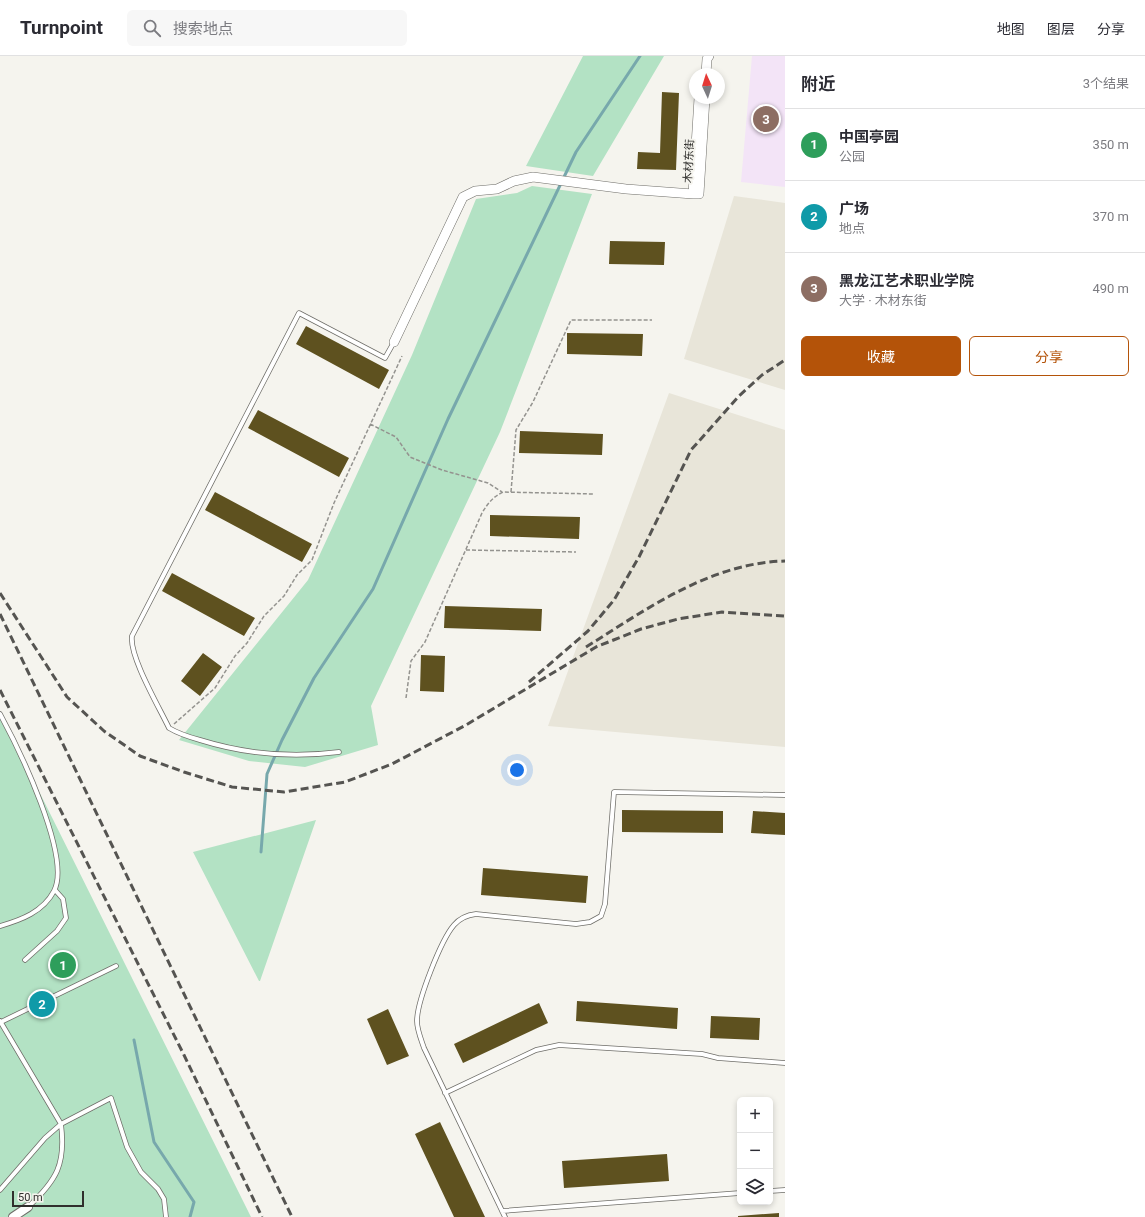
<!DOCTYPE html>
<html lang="zh">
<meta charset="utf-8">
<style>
:root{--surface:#fff;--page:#f7f7f7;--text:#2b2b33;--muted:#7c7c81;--line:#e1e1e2;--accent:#b45309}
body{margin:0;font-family:Roboto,"Noto Sans SC",sans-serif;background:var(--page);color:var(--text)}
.controls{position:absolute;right:12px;bottom:12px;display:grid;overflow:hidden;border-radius:6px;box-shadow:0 2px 6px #0003}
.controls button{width:36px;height:36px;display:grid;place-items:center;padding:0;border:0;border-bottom:1px solid var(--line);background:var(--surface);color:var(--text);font:20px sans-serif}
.compass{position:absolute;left:689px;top:12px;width:36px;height:36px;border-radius:50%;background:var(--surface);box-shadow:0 2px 6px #0003;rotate:356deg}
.scale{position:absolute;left:12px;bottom:10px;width:72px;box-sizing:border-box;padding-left:4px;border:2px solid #302f2d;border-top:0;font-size:11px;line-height:14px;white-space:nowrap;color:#302f2d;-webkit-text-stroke:3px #f5f4ee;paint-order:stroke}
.you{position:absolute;left:517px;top:714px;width:14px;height:14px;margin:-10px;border:3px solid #fff;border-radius:50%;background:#1a73e8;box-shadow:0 0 0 6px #1a73e833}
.badge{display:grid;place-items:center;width:26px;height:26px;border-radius:50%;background:var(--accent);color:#fff;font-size:13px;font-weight:700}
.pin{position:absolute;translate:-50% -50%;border:2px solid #fff;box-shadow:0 1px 4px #0006}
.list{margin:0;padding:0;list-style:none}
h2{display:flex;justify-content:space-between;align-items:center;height:52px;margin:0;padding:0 16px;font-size:17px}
h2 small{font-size:13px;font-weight:400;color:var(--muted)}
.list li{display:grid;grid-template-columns:26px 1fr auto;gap:12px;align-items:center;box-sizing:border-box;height:72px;padding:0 16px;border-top:1px solid var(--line)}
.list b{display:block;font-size:15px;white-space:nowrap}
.list p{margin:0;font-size:13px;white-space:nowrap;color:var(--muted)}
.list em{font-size:13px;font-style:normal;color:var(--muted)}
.actions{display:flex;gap:8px;padding:12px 16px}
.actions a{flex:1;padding:9px 0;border:1px solid var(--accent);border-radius:6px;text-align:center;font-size:14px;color:var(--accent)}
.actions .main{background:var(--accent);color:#fff}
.icon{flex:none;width:22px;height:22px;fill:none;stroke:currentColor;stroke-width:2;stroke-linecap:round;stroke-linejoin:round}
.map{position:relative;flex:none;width:785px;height:1161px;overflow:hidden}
header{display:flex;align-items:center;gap:24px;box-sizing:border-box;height:56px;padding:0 20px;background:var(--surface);border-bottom:1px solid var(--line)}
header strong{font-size:19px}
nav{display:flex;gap:22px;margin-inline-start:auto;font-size:14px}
.search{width:280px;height:36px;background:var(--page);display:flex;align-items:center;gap:10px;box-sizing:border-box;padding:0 14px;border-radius:6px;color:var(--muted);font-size:15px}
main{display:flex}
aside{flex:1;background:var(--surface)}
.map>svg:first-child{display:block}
.built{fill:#e8e5d9}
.education{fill:#f3e4f7}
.green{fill:#b3e2c4}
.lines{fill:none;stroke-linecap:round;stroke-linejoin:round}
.stream{stroke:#77a8ac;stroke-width:3}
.building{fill:#5e511f}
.service-casing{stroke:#6f6e69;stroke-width:5.5}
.minor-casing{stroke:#6f6e69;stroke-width:10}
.tertiary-casing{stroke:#6f6e69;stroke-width:10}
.path{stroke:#94938f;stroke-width:1.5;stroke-dasharray:4 2;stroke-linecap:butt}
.service{stroke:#fff;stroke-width:4}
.minor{stroke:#fff;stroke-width:8}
.tertiary{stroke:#fff;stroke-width:9}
.rail{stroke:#555451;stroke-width:3;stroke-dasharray:8 4;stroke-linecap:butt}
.labels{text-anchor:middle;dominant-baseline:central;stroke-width:4;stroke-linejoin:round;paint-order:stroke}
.street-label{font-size:11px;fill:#302f2d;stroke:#f5f4ee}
</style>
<header>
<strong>Turnpoint</strong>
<div class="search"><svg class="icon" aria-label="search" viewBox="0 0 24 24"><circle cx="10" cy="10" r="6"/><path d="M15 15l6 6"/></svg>搜索地点</div>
<nav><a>地图</a><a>图层</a><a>分享</a></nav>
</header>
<main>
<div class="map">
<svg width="785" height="1161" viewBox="0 0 785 1161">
<rect width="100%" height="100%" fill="#f5f4ee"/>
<path class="built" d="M734 140 785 147V334L684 303Z
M669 337 785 374V691L548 670Z"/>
<path class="education" d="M752 0H785V131L741 126Z"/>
<path class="green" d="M583 0H664L593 120 526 110Z
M532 130 592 138 500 376 371 650 378 689 305 711 249 705 179 684 308 524 412 299 476 143 517 137Z
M0 657 251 1161H0Z
M316 764 260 925H259L193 796Z"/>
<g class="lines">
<path class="stream" d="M261 796 267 718 282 684 314 622 373 533 448 363 576 96 640 0
M134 984 154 1086 194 1146 190 1161"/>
</g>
<path class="building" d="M662 36 679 37 676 114 637 113 638 96 660 97Z
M610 185 665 186 664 209 609 208Z
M306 270 389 314 379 333 296 288Z
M567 277 643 278 642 300 567 298Z
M258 354 349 402 339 421 248 372Z
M520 375 603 378 602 399 519 397Z
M215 436 312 488 302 506 205 454Z
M490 459 580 461 579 483 490 480Z
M172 517 255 562 244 580 162 535Z
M445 550 542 553 541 575 444 572Z
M203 597 222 611 200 640 181 625Z
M421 599 445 600 444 636 420 635Z
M622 754 723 755V777L622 776Z
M753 755 785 757V779L751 777Z
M483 812 588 820 586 847 481 839Z
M577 945 678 952 677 973 576 965Z
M539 947 548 967 463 1007 454 988Z
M388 953 409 1000 387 1009 367 963Z
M711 960 760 962 759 984 710 982Z
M440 1066 485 1161H454L415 1078Z
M667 1098 669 1125 564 1132 562 1105Z
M779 1157V1161H738V1160Z"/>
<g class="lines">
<defs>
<path id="service" d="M0 658C18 691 72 801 54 835 43 856 21 864 0 870
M339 696C293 702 245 698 200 684 189 681 179 678 169 672 159 651 129 600 132 580L299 257 385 302 394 286
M25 904 57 875 66 862 63 843 55 834
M0 965 61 1068C66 1108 57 1124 28 1151
M1 966 116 910
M445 1037 536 994 559 989 702 998 718 1002 785 1007
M0 1134 45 1082 61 1068 111 1042 127 1091 141 1116 158 1133 164 1143 166 1161
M770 1135 785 1134
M502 1155 740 1137
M505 1161 424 992C421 983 417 974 417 965 417 945 441 884 454 869 460 862 467 859 476 858L576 868 590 866 601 860 605 848 614 736 785 739"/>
<path id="minor" d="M13 1161 28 1151"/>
<path id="tertiary" d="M706 18 707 3 709 0
M699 42 693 138H699L705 42
M394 286 463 141 475 135 497 133 514 125 533 121 626 133 693 138"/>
</defs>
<use href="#service" class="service-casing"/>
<use href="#minor" class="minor-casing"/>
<use href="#tertiary" class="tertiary-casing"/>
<path class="path" d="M370 368 396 381 410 401 442 414 488 427 502 436
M511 436 516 374 533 346 571 264H652
M466 494 576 496
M406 642 411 605 425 586 482 457C488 447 493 441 503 436L594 438
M174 668 215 632 235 600 247 587 264 560 284 540 297 519 312 504 334 447 402 300"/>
<use href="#service" class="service"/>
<use href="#minor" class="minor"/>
<use href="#tertiary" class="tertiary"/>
<path class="rail" d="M0 537 67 641 104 675 140 700 184 716 232 731 284 736 345 726 392 708 466 669 596 591 641 573 678 563 722 556 785 560
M0 558 292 1161
M586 591C647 553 710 507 785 505
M529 626 588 575 614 544 639 501 691 394 739 340 762 319 785 304
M0 634 184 999 262 1161"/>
</g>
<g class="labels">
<g class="street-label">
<text transform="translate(689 105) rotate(-87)">木材东街</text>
</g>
</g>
</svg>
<div class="controls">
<button>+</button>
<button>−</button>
<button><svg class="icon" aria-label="layers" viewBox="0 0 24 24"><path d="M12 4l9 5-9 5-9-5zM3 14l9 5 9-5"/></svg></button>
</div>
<svg class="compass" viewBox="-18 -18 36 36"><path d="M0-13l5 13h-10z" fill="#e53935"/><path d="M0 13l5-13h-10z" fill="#7c7c81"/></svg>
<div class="scale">50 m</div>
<div class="you"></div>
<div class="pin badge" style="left:63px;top:909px;background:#2e9e5b">1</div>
<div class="pin badge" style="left:42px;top:948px;background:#0f9aa8">2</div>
<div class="pin badge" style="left:766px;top:63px;background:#8d6e63">3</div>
</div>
<aside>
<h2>附近<small>3个结果</small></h2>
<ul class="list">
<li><span class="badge" style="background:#2e9e5b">1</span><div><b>中国亭园</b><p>公园</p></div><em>350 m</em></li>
<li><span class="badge" style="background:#0f9aa8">2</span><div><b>广场</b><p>地点</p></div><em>370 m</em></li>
<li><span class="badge" style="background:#8d6e63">3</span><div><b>黑龙江艺术职业学院</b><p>大学 · 木材东街</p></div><em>490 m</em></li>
</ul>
<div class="actions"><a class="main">收藏</a><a>分享</a></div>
</aside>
</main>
